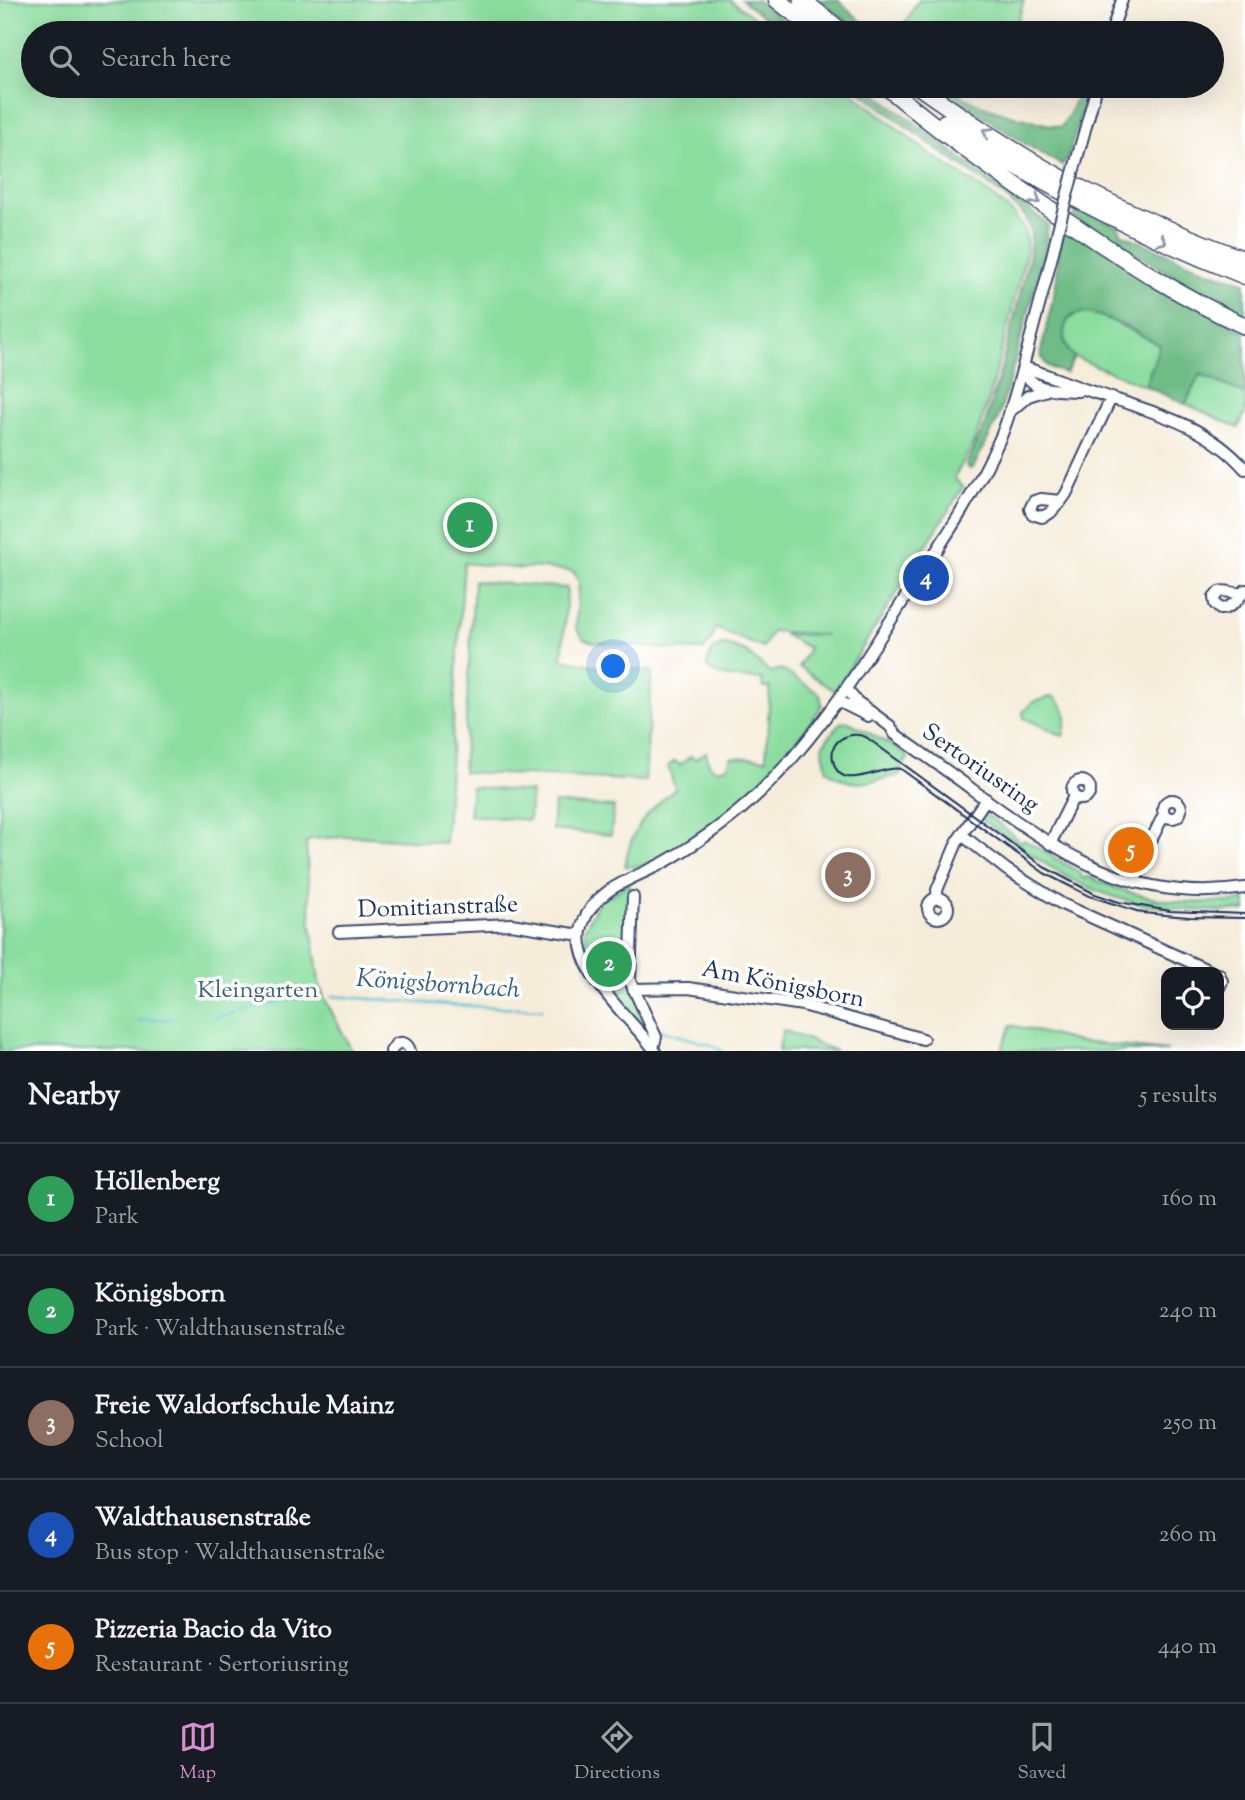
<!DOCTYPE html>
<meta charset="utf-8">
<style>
:root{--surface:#171b24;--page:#20242c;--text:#f1f3f6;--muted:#9ea1a6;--line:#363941;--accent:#d690ce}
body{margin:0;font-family:"Sorts Mill Goudy",serif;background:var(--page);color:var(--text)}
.controls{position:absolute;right:21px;bottom:21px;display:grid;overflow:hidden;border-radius:14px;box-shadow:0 7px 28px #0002}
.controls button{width:63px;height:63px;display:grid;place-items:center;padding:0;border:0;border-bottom:2px solid var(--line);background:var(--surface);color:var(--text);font:35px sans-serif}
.you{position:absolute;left:614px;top:667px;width:24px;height:24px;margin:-18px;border:5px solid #fff;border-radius:50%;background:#1a73e8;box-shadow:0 0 0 10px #1a73e833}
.badge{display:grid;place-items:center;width:46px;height:46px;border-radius:50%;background:var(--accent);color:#fff;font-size:23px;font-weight:700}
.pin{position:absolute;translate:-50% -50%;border:4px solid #fff;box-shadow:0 2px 7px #0006}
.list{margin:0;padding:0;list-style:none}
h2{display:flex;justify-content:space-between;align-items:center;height:91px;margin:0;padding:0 28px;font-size:30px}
h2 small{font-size:23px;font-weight:400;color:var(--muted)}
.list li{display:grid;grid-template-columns:46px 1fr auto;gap:21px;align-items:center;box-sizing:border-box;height:112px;padding:0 28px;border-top:2px solid var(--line)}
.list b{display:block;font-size:26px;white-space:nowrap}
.list p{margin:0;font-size:23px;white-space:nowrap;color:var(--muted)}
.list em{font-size:23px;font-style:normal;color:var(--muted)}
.icon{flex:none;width:38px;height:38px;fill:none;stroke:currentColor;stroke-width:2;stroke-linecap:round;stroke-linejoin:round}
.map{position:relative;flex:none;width:1245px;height:1051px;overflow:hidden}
.search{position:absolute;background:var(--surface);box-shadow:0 7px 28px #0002;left:21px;right:21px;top:21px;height:77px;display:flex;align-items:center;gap:18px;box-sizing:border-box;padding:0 24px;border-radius:38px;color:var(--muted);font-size:26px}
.sheet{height:651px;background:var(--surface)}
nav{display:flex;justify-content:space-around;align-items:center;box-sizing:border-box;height:98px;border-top:2px solid var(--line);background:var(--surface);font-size:19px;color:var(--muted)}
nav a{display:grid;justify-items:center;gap:4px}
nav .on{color:var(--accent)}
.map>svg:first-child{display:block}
.green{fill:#8add9f;stroke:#52867e;stroke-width:2}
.forest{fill:#6fbc86;stroke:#457672;stroke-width:2}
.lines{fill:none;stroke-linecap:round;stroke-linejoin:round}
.stream{stroke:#55bcd3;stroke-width:2.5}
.minor-casing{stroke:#3c4b70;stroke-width:14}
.highway-casing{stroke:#3c4b70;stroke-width:19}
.minor{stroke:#fff;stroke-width:10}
.highway{stroke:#fff;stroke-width:16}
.tram{stroke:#1b2f5e;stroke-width:2}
.minor-bridge-casing{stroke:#3c4b70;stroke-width:14;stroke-linecap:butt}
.minor-bridge{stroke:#fff;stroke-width:10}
.oneway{stroke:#8d97ae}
.labels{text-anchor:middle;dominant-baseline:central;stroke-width:7;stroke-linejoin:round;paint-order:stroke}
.street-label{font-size:24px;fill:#1b2f5e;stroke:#fff}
.park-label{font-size:24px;fill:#3c6372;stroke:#fff}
.water-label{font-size:26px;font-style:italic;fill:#2f6087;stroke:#fff}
</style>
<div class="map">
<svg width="1245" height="1051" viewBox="0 0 1245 1051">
<rect width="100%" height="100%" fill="#fff"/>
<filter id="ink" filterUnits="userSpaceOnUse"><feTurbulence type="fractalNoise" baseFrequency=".0143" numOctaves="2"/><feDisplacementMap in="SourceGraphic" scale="14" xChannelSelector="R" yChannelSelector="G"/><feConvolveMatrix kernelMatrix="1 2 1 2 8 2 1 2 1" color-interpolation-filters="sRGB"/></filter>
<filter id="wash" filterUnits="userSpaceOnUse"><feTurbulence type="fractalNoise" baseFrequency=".00686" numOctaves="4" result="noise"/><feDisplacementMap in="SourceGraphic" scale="28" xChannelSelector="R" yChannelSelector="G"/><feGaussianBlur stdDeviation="1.57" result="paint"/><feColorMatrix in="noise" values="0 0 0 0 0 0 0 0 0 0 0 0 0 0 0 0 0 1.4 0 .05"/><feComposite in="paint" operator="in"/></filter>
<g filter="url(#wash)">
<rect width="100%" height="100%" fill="#f5ecd9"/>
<path class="green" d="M0 0H730L775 33H33V86H844L926 151 990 194 1014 214 1025 231 1027 251 988 402 974 442 954 478 963 487 835 691 799 667 809 648 783 634 826 635 772 631 763 648 715 628 711 641 704 650 668 649 593 642 584 639 576 628 579 581 573 571 531 567 522 569 464 563 445 843 356 836 311 839 306 843 311 924 319 981 324 997 352 1051H0Z
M919 0H1024L1014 33H899Z
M1094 312 1160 345 1145 386 1074 357C1063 345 1058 322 1077 314 1081 312 1089 313 1094 312Z
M1199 374 1245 394V413L1238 428 1186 404Z
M474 581 567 588 562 659 605 668 652 671 645 781 463 772Z
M727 645 746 652 770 672 781 669 820 694 822 705C795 751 680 875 625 866 630 829 647 812 675 789L668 766 675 761 680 765 691 756 695 759 706 752 710 766 718 770 728 766 731 757 766 759 770 687H763L762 679C746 677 716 681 707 666 709 653 713 645 727 645Z
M1053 696C1069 711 1068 715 1063 736L1024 718 1023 712 1033 702Z
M849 722 904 752 908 759 902 766 900 775C872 781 852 791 827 770L822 746 840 723Z
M472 787 531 792 529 820 469 815Z
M554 803 614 807 611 835 552 830Z
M986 815C997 820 1010 834 1021 842L1024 840 1081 873V877L1086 879 1087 876C1130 896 1176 907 1224 901L1227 903 1245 900V911C1168 912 1113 907 1047 865 1024 851 1003 833 980 819Z
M628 884 631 887 627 955 652 1037 593 968 585 948V928L599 902Z
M1011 1025 1079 1042 1169 1051H1001Z
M783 1030 836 1051H778Z"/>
<path class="forest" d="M742 0H757L799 33H784Z
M818 0H838L874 33H863Z
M854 86H866L1048 224 1044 255 1007 389 998 419 973 468 969 469 966 465 985 424 1001 369 1030 255 1031 232 1026 217 1006 198 908 128Z
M937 86C953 86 961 98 976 103 1004 114 1032 122 1061 127L1069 115 1078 92 1089 87 1067 160 1062 165 1027 145Z
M1076 208 1118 226 1122 234 1207 271 1245 282V313L1204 294 1074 217Z
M1065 227 1245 332V394L1200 374 1185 404 1145 386 1160 345C1142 336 1073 291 1065 327 1062 340 1065 348 1074 357L1066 373C1052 369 1042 367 1041 351L1056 285 1060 245Z"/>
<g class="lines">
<path class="stream" d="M608 932 602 945 615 956V978L620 991
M332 996 450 1005 542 1009
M212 1018 292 999 322 996
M138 1020 171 1019
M658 1030 712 1045 722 1051"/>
</g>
</g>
<g filter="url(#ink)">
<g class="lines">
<defs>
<path id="minor" d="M1111 33 1122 0
M1073 173 1097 86
M1023 367C1049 375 1073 386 1099 394 1153 412 1207 425 1245 469
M1023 367C1029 392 1057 390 1078 391
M1013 409 1028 396 1047 390
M1061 501 1050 513 1042 517 1032 514 1030 509 1034 501 1041 499 1061 501 1066 494 1111 398
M1243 593C1234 595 1227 589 1219 592L1214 598 1215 604 1220 609C1231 609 1239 599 1245 590
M846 689 856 701 890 726 895 734C921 753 948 771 973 790 1059 853 1133 905 1245 888
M838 701 868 716
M1072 790a9 9 0 1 1 18 0a9 9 0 1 1-18 0Z
M1163 809a9 9 0 1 1 18 0a9 9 0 1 1-18 0Z
M962 835 1007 870 1062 904 1212 972
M1050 844 1074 796
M1135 882 1145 853 1164 814
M633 897 630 981 656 1037 653 1048
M928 908a10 10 0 1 1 20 0a10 10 0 1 1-20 0Z
M938 899 937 890 958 840 986 799
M339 932 511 924 580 935
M1219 974 1222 981 1219 988
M633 989 688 988 803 1005 923 1039
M391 1051 396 1044C403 1041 408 1044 410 1051
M655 1051C632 1018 566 967 583 923 597 885 639 878 670 859 702 840 732 819 759 793 819 736 861 667 905 598 940 546 977 492 1002 434 1015 401 1023 366 1032 332 1041 298 1051 264 1058 230"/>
<path id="highway" d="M777 0 819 33
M802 0 844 33
M886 86C946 137 1009 182 1075 226 1129 263 1185 299 1245 326
M918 86C971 123 1025 160 1082 189 1135 216 1190 239 1245 260
M945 122C1039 184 1140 234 1245 276"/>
</defs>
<use href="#minor" class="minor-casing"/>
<use href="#highway" class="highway-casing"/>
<use href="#minor" class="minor"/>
<use href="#highway" class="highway"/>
<path class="tram" d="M1245 914 1170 911 1119 902 1095 894 1044 867 866 737C850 731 829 739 833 760 840 796 881 764 901 769L1044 873 1089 896 1143 913 1188 917 1245 918"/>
<defs>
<path id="minor-bridge" d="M1058 230 1073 173"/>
</defs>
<use href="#minor-bridge" class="minor-bridge-casing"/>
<use href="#minor-bridge" class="minor-bridge"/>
</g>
<defs><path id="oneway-chevron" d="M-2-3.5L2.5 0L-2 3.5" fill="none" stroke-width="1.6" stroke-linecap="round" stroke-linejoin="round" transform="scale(1.75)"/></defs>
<g class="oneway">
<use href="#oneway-chevron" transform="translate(987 132) rotate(-148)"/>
<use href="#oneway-chevron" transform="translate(1036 200) rotate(35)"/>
<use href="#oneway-chevron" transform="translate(1162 241) rotate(25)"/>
</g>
</g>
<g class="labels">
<g class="street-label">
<text transform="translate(980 769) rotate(35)">Sertoriusring</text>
<text transform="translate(438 908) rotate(-2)">Domitianstraße</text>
<text transform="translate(783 985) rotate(11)">Am Königsborn</text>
</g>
<g class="park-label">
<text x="258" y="991">Kleingarten</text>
</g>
<g class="water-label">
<text transform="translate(438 985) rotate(4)">Königsbornbach</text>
</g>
</g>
</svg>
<div class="controls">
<button><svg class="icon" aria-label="locate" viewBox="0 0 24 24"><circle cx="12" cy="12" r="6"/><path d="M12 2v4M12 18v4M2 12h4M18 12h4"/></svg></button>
</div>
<div class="you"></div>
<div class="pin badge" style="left:470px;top:525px;background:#2e9e5b">1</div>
<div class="pin badge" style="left:609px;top:964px;background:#2e9e5b">2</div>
<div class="pin badge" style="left:848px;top:875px;background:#8d6e63">3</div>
<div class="pin badge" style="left:926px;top:578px;background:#1a4fb4">4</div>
<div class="pin badge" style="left:1131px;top:850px;background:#e8710a">5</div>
<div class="search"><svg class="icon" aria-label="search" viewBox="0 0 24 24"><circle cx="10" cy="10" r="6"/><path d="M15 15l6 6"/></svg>Search here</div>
</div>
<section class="sheet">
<h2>Nearby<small>5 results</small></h2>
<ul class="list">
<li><span class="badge" style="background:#2e9e5b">1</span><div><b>Höllenberg</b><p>Park</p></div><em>160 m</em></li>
<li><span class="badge" style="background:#2e9e5b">2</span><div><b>Königsborn</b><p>Park · Waldthausenstraße</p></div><em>240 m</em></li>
<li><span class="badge" style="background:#8d6e63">3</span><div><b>Freie Waldorfschule Mainz</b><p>School</p></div><em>250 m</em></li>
<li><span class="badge" style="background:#1a4fb4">4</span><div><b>Waldthausenstraße</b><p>Bus stop · Waldthausenstraße</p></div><em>260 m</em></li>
<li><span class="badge" style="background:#e8710a">5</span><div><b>Pizzeria Bacio da Vito</b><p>Restaurant · Sertoriusring</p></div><em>440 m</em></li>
</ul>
</section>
<nav>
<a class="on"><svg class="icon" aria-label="map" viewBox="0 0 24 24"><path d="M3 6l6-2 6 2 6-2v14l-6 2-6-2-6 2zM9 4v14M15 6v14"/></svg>Map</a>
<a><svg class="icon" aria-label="directions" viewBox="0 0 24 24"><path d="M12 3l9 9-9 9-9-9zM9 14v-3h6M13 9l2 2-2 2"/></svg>Directions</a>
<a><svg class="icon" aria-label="saved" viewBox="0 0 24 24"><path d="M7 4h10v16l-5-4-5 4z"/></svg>Saved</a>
</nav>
